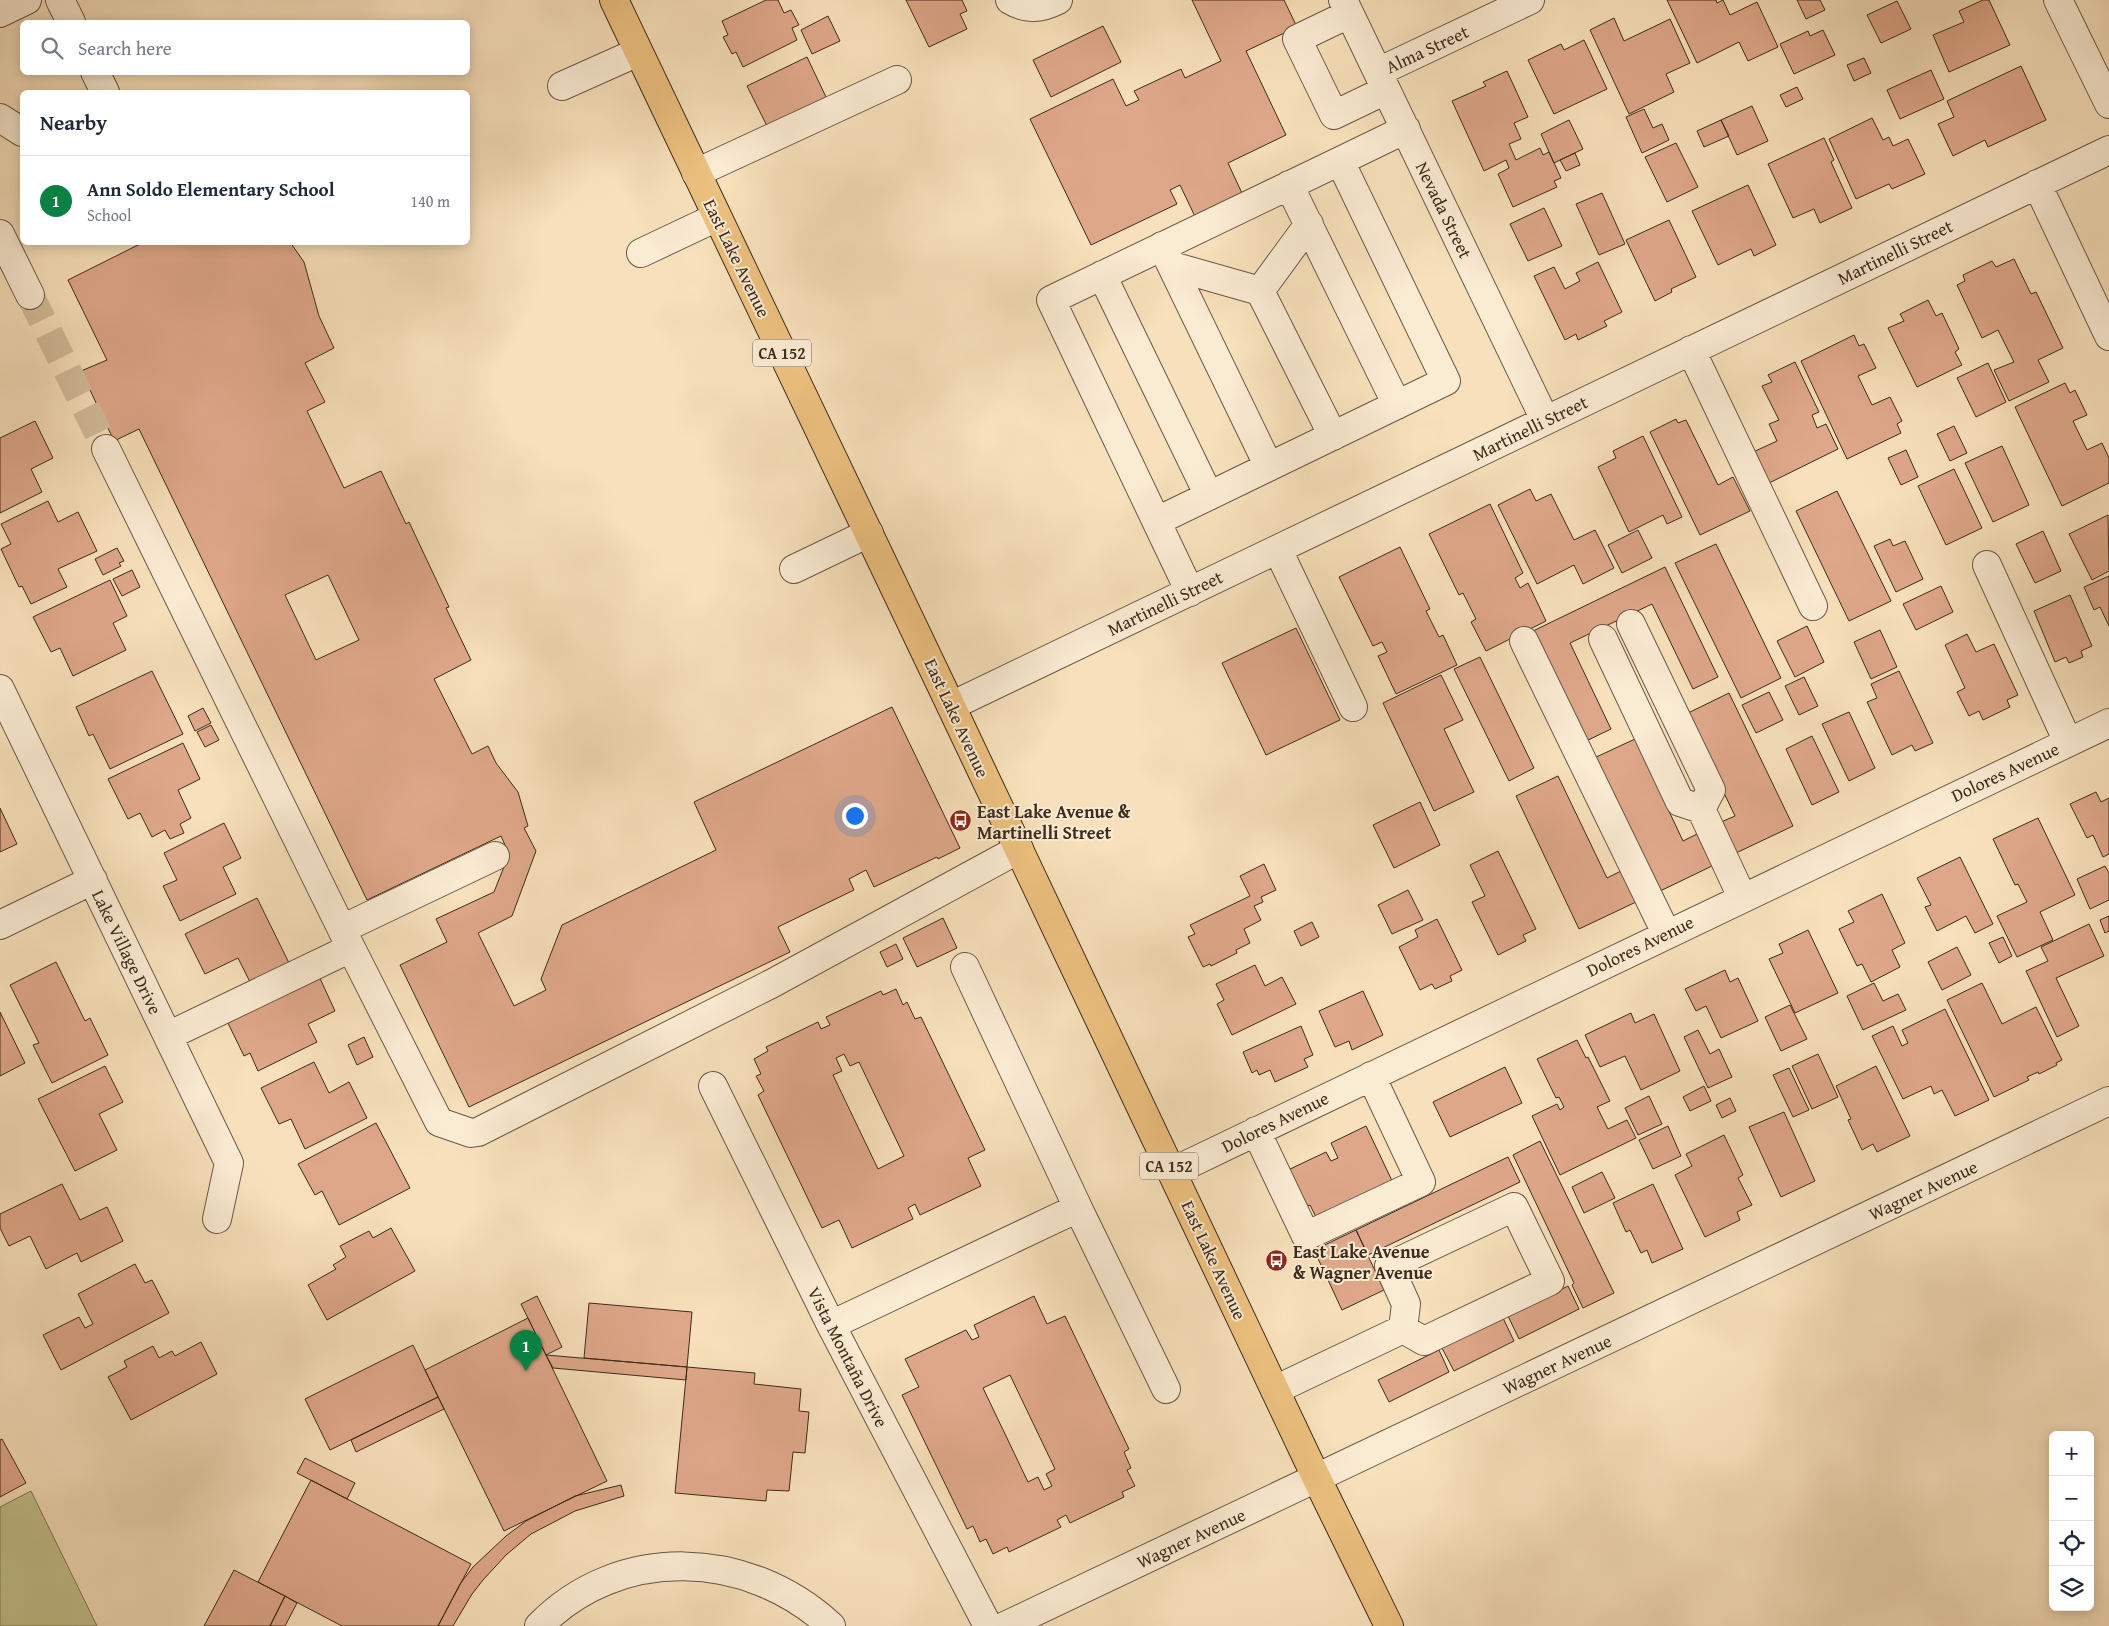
<!DOCTYPE html>
<meta charset="utf-8">
<style>
:root{--surface:#fff;--page:#f6f6f7;--text:#1f2937;--muted:#747a83;--line:#e0e1e3;--accent:#0b8043}
body{margin:0;font-family:"Gentium Book Plus",serif;background:var(--page);color:var(--text)}
.controls{position:absolute;right:15px;bottom:15px;display:grid;overflow:hidden;border-radius:8px;box-shadow:0 2px 12px #0003}
.controls button{width:45px;height:45px;display:grid;place-items:center;padding:0;border:0;border-bottom:1px solid var(--line);background:var(--surface);color:var(--text);font:25px sans-serif}
.you{position:absolute;left:854px;top:815px;width:18px;height:18px;margin:-12px;border:4px solid #fff;border-radius:50%;background:#1a73e8;box-shadow:0 0 0 8px #1a73e833}
.badge{display:grid;place-items:center;width:32px;height:32px;border-radius:50%;background:var(--accent);color:#fff;font-size:16px;font-weight:700}
.pin{position:absolute;translate:-50% -41px;filter:drop-shadow(0 1px 2px #0008)}
.pin::after{content:'';position:absolute;top:26px;width:18px;height:15px;background:inherit;clip-path:polygon(0 0,100% 0,50% 100%)}
.list{margin:0;padding:0;list-style:none}
h2{display:flex;justify-content:space-between;align-items:center;height:65px;margin:0;padding:0 20px;font-size:21px}
h2 small{font-size:16px;font-weight:400;color:var(--muted)}
.list li{display:grid;grid-template-columns:32px 1fr auto;gap:15px;align-items:center;box-sizing:border-box;height:90px;padding:0 20px;border-top:1px solid var(--line)}
.list b{display:block;font-size:19px;white-space:nowrap}
.list p{margin:0;font-size:16px;white-space:nowrap;color:var(--muted)}
.list em{font-size:16px;font-style:normal;color:var(--muted)}
.icon{flex:none;width:28px;height:28px;fill:none;stroke:currentColor;stroke-width:2;stroke-linecap:round;stroke-linejoin:round}
.map{position:relative;flex:none;width:2109px;height:1626px;overflow:hidden}
.search{position:absolute;background:var(--surface);box-shadow:0 2px 12px #0003;left:20px;top:20px;width:450px;height:55px;display:flex;align-items:center;gap:12px;box-sizing:border-box;padding:0 18px;border-radius:8px;color:var(--muted);font-size:19px}
.panel{position:absolute;background:var(--surface);box-shadow:0 2px 12px #0003;left:20px;top:90px;width:450px;height:155px;border-radius:8px}
.map>svg:first-child{display:block}
.green{fill:#c2c18c;stroke:#807654}
.building{fill:#dea789;stroke:#3e2b1c;fill-rule:evenodd}
.lines{fill:none;stroke-linecap:round;stroke-linejoin:round}
.minor-tunnel{stroke:#d2bc9b;stroke-width:28;stroke-dasharray:28 14;stroke-linecap:butt}
.minor-casing{stroke:#6c5844;stroke-width:30}
.major-casing{stroke:#3e2b1c;stroke-width:30}
.minor{stroke:#faebd3;stroke-width:28}
.major{stroke:#ecc07e;stroke-width:28}
.labels{text-anchor:middle;dominant-baseline:central;stroke-width:4;stroke-linejoin:round;paint-order:stroke}
.shield{fill:#faebd3;stroke:#766553;stroke-width:1}
.shield-label{font-size:16px;font-weight:bold;fill:#3e2b1c}
.street-label{font-size:18px;fill:#3e2b1c;stroke:#faebd3}
.poi-label{font-size:18px;font-weight:bold;fill:#3e2b1c;stroke:#faebd3;text-anchor:start}
</style>
<div class="map">
<svg width="2109" height="1626" viewBox="0 0 2109 1626">
<rect width="100%" height="100%" fill="#f7e0bb"/>
<filter id="stains"><feTurbulence type="fractalNoise" baseFrequency=".004" numOctaves="4"/><feColorMatrix values="0 0 0 0 .2 0 0 0 0 .09 0 0 0 0 .02 0 0 0 .5 -.17"/></filter>
<radialGradient id="worn" r=".72"><stop offset=".6" stop-color="#630" stop-opacity="0"/><stop offset="1" stop-color="#630" stop-opacity=".3"/></radialGradient>
<path class="green" d="M31 1491 97 1626H0V1507Z"/>
<path class="building" d="M766 0H778L784 13 791 10 799 25 792 28 797 40 743 67 736 52 732 54 723 37 728 35 722 21Z
M906 0H962L967 11 960 14 967 29 929 47Z
M1192 0H1284L1297 27 1246 51 1286 135 1228 163 1247 204 1200 227 1180 185 1170 190 1177 204 1091 245 1030 119 1113 79 1126 106 1139 100 1134 91 1181 69 1185 78 1221 61Z
M1667 0H1716L1717 3 1723 0 1730 15 1757 2 1778 47 1748 61 1739 42 1697 63Z
M1797 0H1820L1825 10 1806 19Z
M1983 0H1989L2010 45 1949 72 1933 35 1964 22 1959 11Z
M1897 1 1911 29 1881 43 1867 15Z
M828 16 840 41 812 54 801 30Z
M1614 18 1624 41 1670 19 1690 63 1666 74 1674 92 1629 114 1590 30Z
M1103 26 1121 62 1051 97 1033 60Z
M1823 30 1835 55 1794 74 1780 44 1808 31 1810 36Z
M1584 40 1607 89 1554 114 1528 60 1561 44 1564 50Z
M807 57 826 97 769 130 747 86Z
M1864 58 1871 73 1854 81 1847 65Z
M2021 66 2046 120 1988 147 1985 140 1953 156 1938 124 1954 117 1947 101Z
M1931 70 1944 99 1900 119 1887 90Z
M1507 71 1528 117 1514 123 1521 139 1509 144 1516 160 1540 148 1543 155 1549 152 1561 178 1554 181 1557 187 1513 207 1498 174 1509 168 1506 160 1484 171 1452 101 1486 86 1483 82Z
M1797 87 1803 99 1786 107 1780 95Z
M1752 106 1768 141 1737 155 1721 120Z
M1644 109 1653 128 1662 124 1669 140 1642 153 1626 117Z
M1872 118 1883 140 1889 137 1893 146 1908 139 1925 174 1892 189 1889 184 1856 199 1829 139Z
M1569 120 1583 149 1554 163 1541 134Z
M1721 120 1729 136 1704 147 1697 131Z
M1824 138 1834 160 1831 162 1852 208 1820 223 1814 209 1793 218 1768 164Z
M1676 143 1698 187 1667 202 1645 157Z
M1575 153 1580 165 1566 171 1560 160Z
M1748 185 1776 245 1754 256 1751 249 1718 265 1692 211Z
M1602 193 1625 244 1599 255 1576 204Z
M1544 208 1562 246 1528 261 1510 224Z
M1669 220 1696 277 1671 289 1672 292 1655 301 1626 240Z
M144 242H290L304 262 319 316 334 348 305 363 325 402 307 411 344 488 381 471 406 524 409 522 449 607 446 608 471 660 434 679 472 754 488 746 496 763 518 792 528 826 524 828 536 851 512 916 478 933 514 1006 546 990 541 979 562 925 716 850 694 802 892 707 960 848 938 859 937 857 874 887 866 870 849 879 854 890 778 927 790 952 469 1107 400 965 447 942 436 919 494 892 509 854 501 836 367 900 139 429 114 441 81 371 107 360 68 280ZM328 575 359 640 316 660 285 595Z
M2014 259 2031 294 2036 292 2063 348 2038 360 2049 382 2009 401 1994 370 2014 362 1998 330 1982 338 1957 285 1965 281 1963 275 1992 261 1996 267Z
M1598 262 1622 312 1604 321 1607 326 1578 340 1576 334 1565 340 1534 276 1554 267 1565 289 1580 281 1576 273Z
M1928 300 1936 316 1942 313 1959 349 1955 352 1962 365 1917 387 1888 328 1904 321 1900 314Z
M1854 335 1859 346 1864 344 1876 368 1858 376 1872 405 1890 397 1902 421 1897 424 1901 433 1847 459 1801 361Z
M1795 362 1819 412 1812 415 1817 428 1826 424 1838 449 1767 484 1751 453 1777 441 1769 424 1779 420 1762 386 1772 382 1768 375Z
M1988 363 2006 402 1976 417 1957 378Z
M2065 383 2070 393 2075 390 2087 415 2073 421 2087 450 2102 443 2109 458V483L2062 506 2015 407Z
M1676 419 1678 423 1686 420 1718 485 1733 477 1750 511 1700 535 1650 432Z
M35 421 53 458 31 469 42 492 0 513V438Z
M1954 426 1967 453 1950 461 1937 434Z
M1643 436 1682 517 1667 524 1663 515 1629 532 1598 467 1616 458 1613 451Z
M2002 446 2029 505 1993 522 1965 463Z
M1906 450 1918 477 1901 485 1888 458Z
M1954 469 1982 528 1946 545 1918 486Z
M1530 489 1536 501 1551 494 1574 540 1595 530 1614 568 1583 584 1574 565 1537 584 1498 505Z
M1837 491 1891 601 1849 621 1796 511Z
M48 501 58 522 78 512 97 551 58 569 67 587 31 604 22 586 19 587 1 549 11 544 1 524Z
M1490 504 1523 573 1515 578 1520 588 1528 583 1546 621 1486 651 1471 622 1476 619 1463 593 1459 595 1429 534Z
M2108 515 2109 571 2092 580 2069 534Z
M1638 530 1652 558 1622 573 1608 545Z
M2043 531 2061 571 2035 583 2016 544Z
M1890 539 1893 546 1905 541 1923 579 1896 592 1874 546Z
M1716 544 1781 678 1741 698 1675 563Z
M1400 547 1430 609 1426 611 1439 637 1443 635 1457 665 1396 694 1378 656 1387 652 1382 642 1373 646 1339 577Z
M117 548 124 561 119 563 121 566 103 575 95 559Z
M1665 567 1718 677 1693 689 1652 604 1570 643 1611 729 1584 742 1531 632Z
M132 570 140 587 122 596 113 579Z
M2109 576V626L2100 607 2094 610 2084 587Z
M110 580 127 616 113 623 126 650 73 676 60 648 51 652 33 617Z
M1941 586 1953 612 1916 630 1903 604Z
M2070 595 2092 646 2081 651 2083 657 2069 663 2066 657 2055 662 2034 611Z
M1807 626 1824 662 1795 677 1777 641Z
M1296 628 1340 720 1266 755 1222 663Z
M1880 630 1897 667 1871 679 1854 642Z
M1967 634 1976 652 1994 644 2018 695 2007 700 2010 707 1983 720 1979 711 1969 716 1957 692 1965 688 1945 645Z
M1480 657 1534 768 1509 781 1454 669Z
M152 671 183 734 110 769 93 734 89 736 76 707Z
M1899 671 1933 743 1915 751 1912 745 1892 755 1867 702 1877 698 1871 684Z
M1441 675 1463 720 1444 729 1474 792 1434 811 1383 703Z
M1804 677 1818 706 1799 715 1785 686Z
M1769 692 1783 720 1756 733 1742 705Z
M1729 693 1793 826 1736 853 1721 822 1735 816 1686 714Z
M203 708 211 723 195 731 188 716Z
M1849 712 1875 768 1849 781 1822 724Z
M211 725 219 740 205 747 197 732Z
M1812 736 1839 792 1812 805 1786 749Z
M1635 739 1683 841 1697 834 1712 866 1656 893 1592 759Z
M183 743 200 779 178 790 191 818 180 824 184 833 170 839 165 830 152 837 140 813 128 819 108 779Z
M1558 776 1607 878 1621 871 1636 902 1579 929 1516 796Z
M2096 792 2101 802 2109 798V854L2103 857 2093 835 2087 838 2070 804Z
M1420 802 1440 845 1394 868 1373 825Z
M0 808 17 844 0 852Z
M2038 818 2075 895 2040 912 2053 940 2017 957 1997 916 2027 902 2018 884 2015 885 1993 839Z
M224 823 241 858 223 867 236 894 180 921 163 886 177 880 164 853Z
M1498 851 1536 929 1523 935 1526 941 1498 955 1472 902 1485 896 1470 865Z
M1960 857 1993 924 1975 933 1966 916 1937 931 1925 907 1931 905 1917 878Z
M1264 864 1276 890 1261 897 1263 902 1254 906 1261 920 1244 929 1250 943 1236 950 1237 953 1211 966 1210 964 1203 967 1188 937 1195 934 1190 925 1250 896 1240 876Z
M2105 866 2109 873V900L2090 909 2077 879Z
M1408 890 1423 920 1392 934 1378 905Z
M1882 894 1905 943 1892 950 1900 967 1871 982 1862 964 1857 966 1839 929 1854 922 1848 911Z
M257 898 290 965 251 984 238 958 205 974 185 934Z
M2109 916V931L2105 933 2100 920Z
M943 918 957 948 917 967 903 938Z
M1437 919 1462 970 1450 976 1452 981 1435 989 1432 984 1420 990 1399 947 1418 937 1415 930Z
M1312 922 1319 937 1301 946 1294 931Z
M2089 924 2104 956 2056 978 2079 1026 2057 1037 2026 971 2048 961 2041 947Z
M1808 930 1838 993 1795 1013 1769 959 1783 953 1779 944Z
M2003 937 2012 956 1999 963 1989 943Z
M896 944 903 959 887 967 880 952Z
M1957 947 1971 975 1942 990 1928 962Z
M56 962 85 1021 90 1018 108 1055 52 1083 33 1045 39 1043 10 985Z
M1255 965 1265 986 1282 977 1296 1004 1232 1035 1217 1004 1224 1000 1216 984Z
M1725 970 1730 982 1738 978 1758 1021 1721 1038 1706 1006 1696 1011 1685 989Z
M318 974 335 1011 308 1024 317 1042 258 1071 250 1053 244 1056 226 1019Z
M1874 983 1883 1001 1898 994 1906 1010 1863 1030 1847 996Z
M1982 983 2002 1024 2036 1007 2062 1060 2056 1063 2057 1065 2039 1074 2038 1072 2027 1077 2029 1080 1994 1097 1947 1000Z
M896 989 903 1005 907 1002 915 1019 921 1017 985 1150 968 1158 981 1186 920 1215 915 1204 908 1208 913 1219 852 1248 839 1220 822 1228 758 1095 764 1091 756 1076 761 1074 754 1059 768 1051 766 1047 818 1022 821 1029 830 1025 826 1017 881 991 883 995ZM844 1054 850 1066 859 1062 904 1156 878 1169 833 1075 842 1071 836 1058Z
M1363 991 1383 1035 1352 1050 1349 1041 1335 1047 1319 1011Z
M1790 1005 1807 1039 1781 1051 1765 1017Z
M1945 1009 1989 1100 1955 1116 1942 1090 1934 1094 1931 1086 1903 1099 1872 1036 1893 1026 1902 1046 1908 1043 1902 1030Z
M0 1012 25 1063 0 1076Z
M1631 1013 1635 1023 1654 1014 1680 1071 1641 1090 1625 1056 1600 1067 1585 1035Z
M1301 1026 1313 1055 1304 1059 1308 1067 1275 1082 1270 1070 1259 1075 1257 1070 1252 1073 1243 1052Z
M1698 1030 1710 1054 1719 1049 1732 1077 1708 1088 1684 1037Z
M364 1037 373 1057 357 1065 348 1045Z
M1577 1040 1586 1058 1588 1057 1610 1101 1597 1107 1608 1129 1627 1120 1636 1138 1560 1175 1532 1116 1557 1104 1560 1110 1564 1107 1559 1097 1556 1098 1537 1059Z
M1818 1054 1838 1097 1812 1109 1792 1066Z
M314 1062 329 1093 349 1082 367 1118 305 1149 291 1119 279 1124 261 1088Z
M105 1066 123 1102 99 1114 117 1150 75 1171 38 1099Z
M1876 1066 1910 1136 1877 1152 1873 1144 1862 1150 1848 1120 1851 1119 1836 1086Z
M1505 1067 1522 1103 1450 1137 1433 1102Z
M1789 1068 1809 1110 1793 1117 1773 1075Z
M1704 1086 1711 1101 1690 1111 1683 1097Z
M1649 1096 1662 1124 1638 1135 1625 1108Z
M1730 1098 1736 1111 1722 1118 1716 1105Z
M1784 1112 1815 1181 1781 1197 1749 1127Z
M376 1123 410 1188 339 1225 322 1191 315 1195 298 1164Z
M1366 1126 1395 1187 1319 1223 1310 1205 1306 1207 1288 1170 1326 1152 1331 1161 1338 1158 1331 1143Z
M1668 1126 1681 1156 1653 1169 1639 1140Z
M1724 1135 1743 1175 1738 1178 1752 1205 1737 1212 1740 1220 1705 1237 1675 1175 1692 1166 1686 1154Z
M1540 1141 1614 1293 1583 1308 1572 1285 1574 1283 1513 1155Z
M1508 1157 1520 1182 1368 1255 1356 1230Z
M1602 1172 1615 1198 1584 1213 1572 1187Z
M62 1184 80 1220 107 1207 123 1241 81 1262 77 1253 46 1269 30 1236 9 1246 0 1228V1214Z
M1653 1184 1683 1249 1652 1263 1647 1250 1641 1253 1630 1230 1626 1232 1613 1203Z
M391 1228 415 1271 327 1320 308 1285 336 1269 333 1265 346 1257 340 1246 369 1231 373 1238Z
M1356 1230 1384 1290 1342 1310 1314 1250Z
M135 1264 145 1283 152 1280 169 1313 61 1370 43 1335 79 1317 85 1328 93 1324 78 1294Z
M1568 1286 1579 1309 1519 1339 1508 1316Z
M537 1296 562 1347 546 1355 521 1304Z
M1034 1296 1047 1324 1065 1316 1129 1449 1124 1452 1131 1468 1127 1470 1135 1486 1122 1492 1124 1497 1070 1523 1066 1515 1057 1520 1061 1527 1009 1552 1007 1547 993 1554 986 1539 980 1542 973 1526 967 1529 902 1395 919 1387 905 1359 966 1330 972 1340 979 1337 974 1325ZM1010 1375 1055 1469 1046 1474 1052 1486 1044 1490 1038 1477 1028 1482 983 1388Z
M589 1303 692 1312 687 1367 584 1358Z
M528 1318 607 1481 504 1531 425 1370Z
M1503 1318 1514 1341 1454 1371 1442 1348Z
M201 1342 217 1374 131 1420 108 1377 127 1367 124 1361 153 1346 159 1358 172 1351 175 1356Z
M413 1345 438 1397 330 1450 305 1399Z
M1439 1350 1449 1372 1389 1402 1378 1380Z
M546 1355 687 1367 686 1380 553 1368Z
M687 1367 755 1373 754 1384 801 1389 799 1411 809 1412 805 1453 793 1452 789 1491 767 1490 766 1501 675 1493Z
M438 1397 444 1409 356 1452 351 1440Z
M2 1439 26 1483 0 1497V1440Z
M305 1458 355 1483 347 1499 297 1473Z
M311 1480 471 1564 438 1626H342L258 1582Z
M621 1485 624 1496 575 1511 531 1534 506 1555 483 1580 472 1594 453 1626H438L460 1584 473 1567 506 1536 526 1521 575 1496Z
M234 1570 285 1596 270 1626H204Z
M285 1596 297 1603 285 1626H270Z"/>
<g class="lines">
<path class="minor-tunnel" d="M30 295 106 449"/>
<defs>
<path id="minor" d="M60 0 71 22
M1010 0C1027 10 1040 9 1058 0
M1343 0 1545 420
M2058 0 2109 104
M0 13 27 0
M1349 14 1297 39 1334 115 1386 90
M95 72 105 92
M1378 72 1530 0
M562 86 638 52
M0 118 22 132
M1340 161 1406 129
M696 173 897 80
M2037 184 2109 336
M1289 185 1397 405
M1309 224 1260 291 1333 436
M0 234 30 295
M1162 246 1269 467
M641 253 717 217
M1172 266 1260 291
M1102 275 1209 496
M1691 350 1813 606
M106 449 351 948 439 1122 471 1133 478 1132 771 984 1019 849
M1157 521 1446 381 1340 161 1051 300 1190 592
M1278 550 1353 707
M1987 565 2068 742
M794 569 869 533
M1631 624 1711 790 1701 809
M1603 639 1680 802 1701 809 1742 897
M1524 641 1666 933
M0 689 229 1163 217 1219
M951 706 2109 150
M0 925 93 880
M342 929 495 856
M965 967 1078 1208
M168 1036 351 948
M713 1086 831 1325 988 1626
M1256 1131 1306 1236 1421 1182 1371 1076
M1172 1172 2109 723
M1514 1207 1550 1281 1424 1341 1403 1329 1406 1304 1389 1266Z
M831 1325 1078 1208 1166 1389
M1275 1390 1403 1329
M539 1626C619 1544 748 1549 831 1626
M1005 1626 2109 1101"/>
<path id="major" d="M614 0 951 706 1317 1479 1389 1626"/>
</defs>
<use href="#minor" class="minor-casing"/>
<use href="#major" class="major-casing"/>
<use href="#minor" class="minor"/>
<use href="#major" class="major"/>
</g>
<defs>
<symbol id="bus-disc" viewBox="-11 -11 22 22"><circle r="9.5" fill="#8f2418" stroke="#faebd3"/><path d="M-5-6H5V4H4V6H2V4H-2V6H-4V4H-5ZM-3.5-4V0h7V-4ZM-3.5 1.2v1.5H-2V1.2ZM2 1.2v1.5H3.5V1.2Z" fill="#fff"/></symbol>
</defs>
<g fill-rule="evenodd">
<use href="#bus-disc" x="948" y="808" width="25" height="25"/>
<use href="#bus-disc" x="1264" y="1248" width="25" height="25"/>
</g>
<g class="labels">
<g class="shield">
<rect x="753" y="339.5" width="58" height="27" rx="4"/>
<rect x="1140" y="1152.5" width="58" height="27" rx="4"/>
</g>
<g class="shield-label">
<text x="782" y="353">CA 152</text>
<text x="1169" y="1166">CA 152</text>
</g>
<g class="street-label">
<text transform="translate(1427 49) rotate(-25)">Alma Street</text>
<text transform="translate(1444 210) rotate(64)">Nevada Street</text>
<text transform="translate(1895 252) rotate(-26)">Martinelli Street</text>
<text transform="translate(737 258) rotate(64)">East Lake Avenue</text>
<text transform="translate(1530 428) rotate(-26)">Martinelli Street</text>
<text transform="translate(1165 603) rotate(-26)">Martinelli Street</text>
<text transform="translate(957 718) rotate(65)">East Lake Avenue</text>
<text transform="translate(2005 772) rotate(-25)">Dolores Avenue</text>
<text transform="translate(1640 946) rotate(-26)">Dolores Avenue</text>
<text transform="translate(127 952) rotate(64)">Lake Village Drive</text>
<text transform="translate(1275 1122) rotate(-26)">Dolores Avenue</text>
<text transform="translate(1923 1190) rotate(-25)">Wagner Avenue</text>
<text transform="translate(1214 1260) rotate(65)">East Lake Avenue</text>
<text transform="translate(848 1357) rotate(63)">Vista Montaña Drive</text>
<text transform="translate(1557 1364) rotate(-25)">Wagner Avenue</text>
<text transform="translate(1191 1538) rotate(-25)">Wagner Avenue</text>
</g>
<g class="poi-label">
<text x="977" y="811">East Lake Avenue &amp;<tspan x="977" dy="21">Martinelli Street</tspan></text>
<text x="1293" y="1251">East Lake Avenue<tspan x="1293" dy="21">&amp; Wagner Avenue</tspan></text>
</g>
</g>
<rect width="100%" height="100%" filter="url(#stains)"/>
<rect width="100%" height="100%" fill="url(#worn)"/>
</svg>
<div class="controls">
<button>+</button>
<button>−</button>
<button><svg class="icon" aria-label="locate" viewBox="0 0 24 24"><circle cx="12" cy="12" r="6"/><path d="M12 2v4M12 18v4M2 12h4M18 12h4"/></svg></button>
<button><svg class="icon" aria-label="layers" viewBox="0 0 24 24"><path d="M12 4l9 5-9 5-9-5zM3 14l9 5 9-5"/></svg></button>
</div>
<div class="you"></div>
<div class="pin badge" style="left:526px;top:1371px">1</div>
<div class="search"><svg class="icon" aria-label="search" viewBox="0 0 24 24"><circle cx="10" cy="10" r="6"/><path d="M15 15l6 6"/></svg>Search here</div>
<section class="panel">
<h2>Nearby<small></small></h2>
<ul class="list">
<li><span class="badge">1</span><div><b>Ann Soldo Elementary School</b><p>School</p></div><em>140 m</em></li>
</ul>
</section>
</div>
